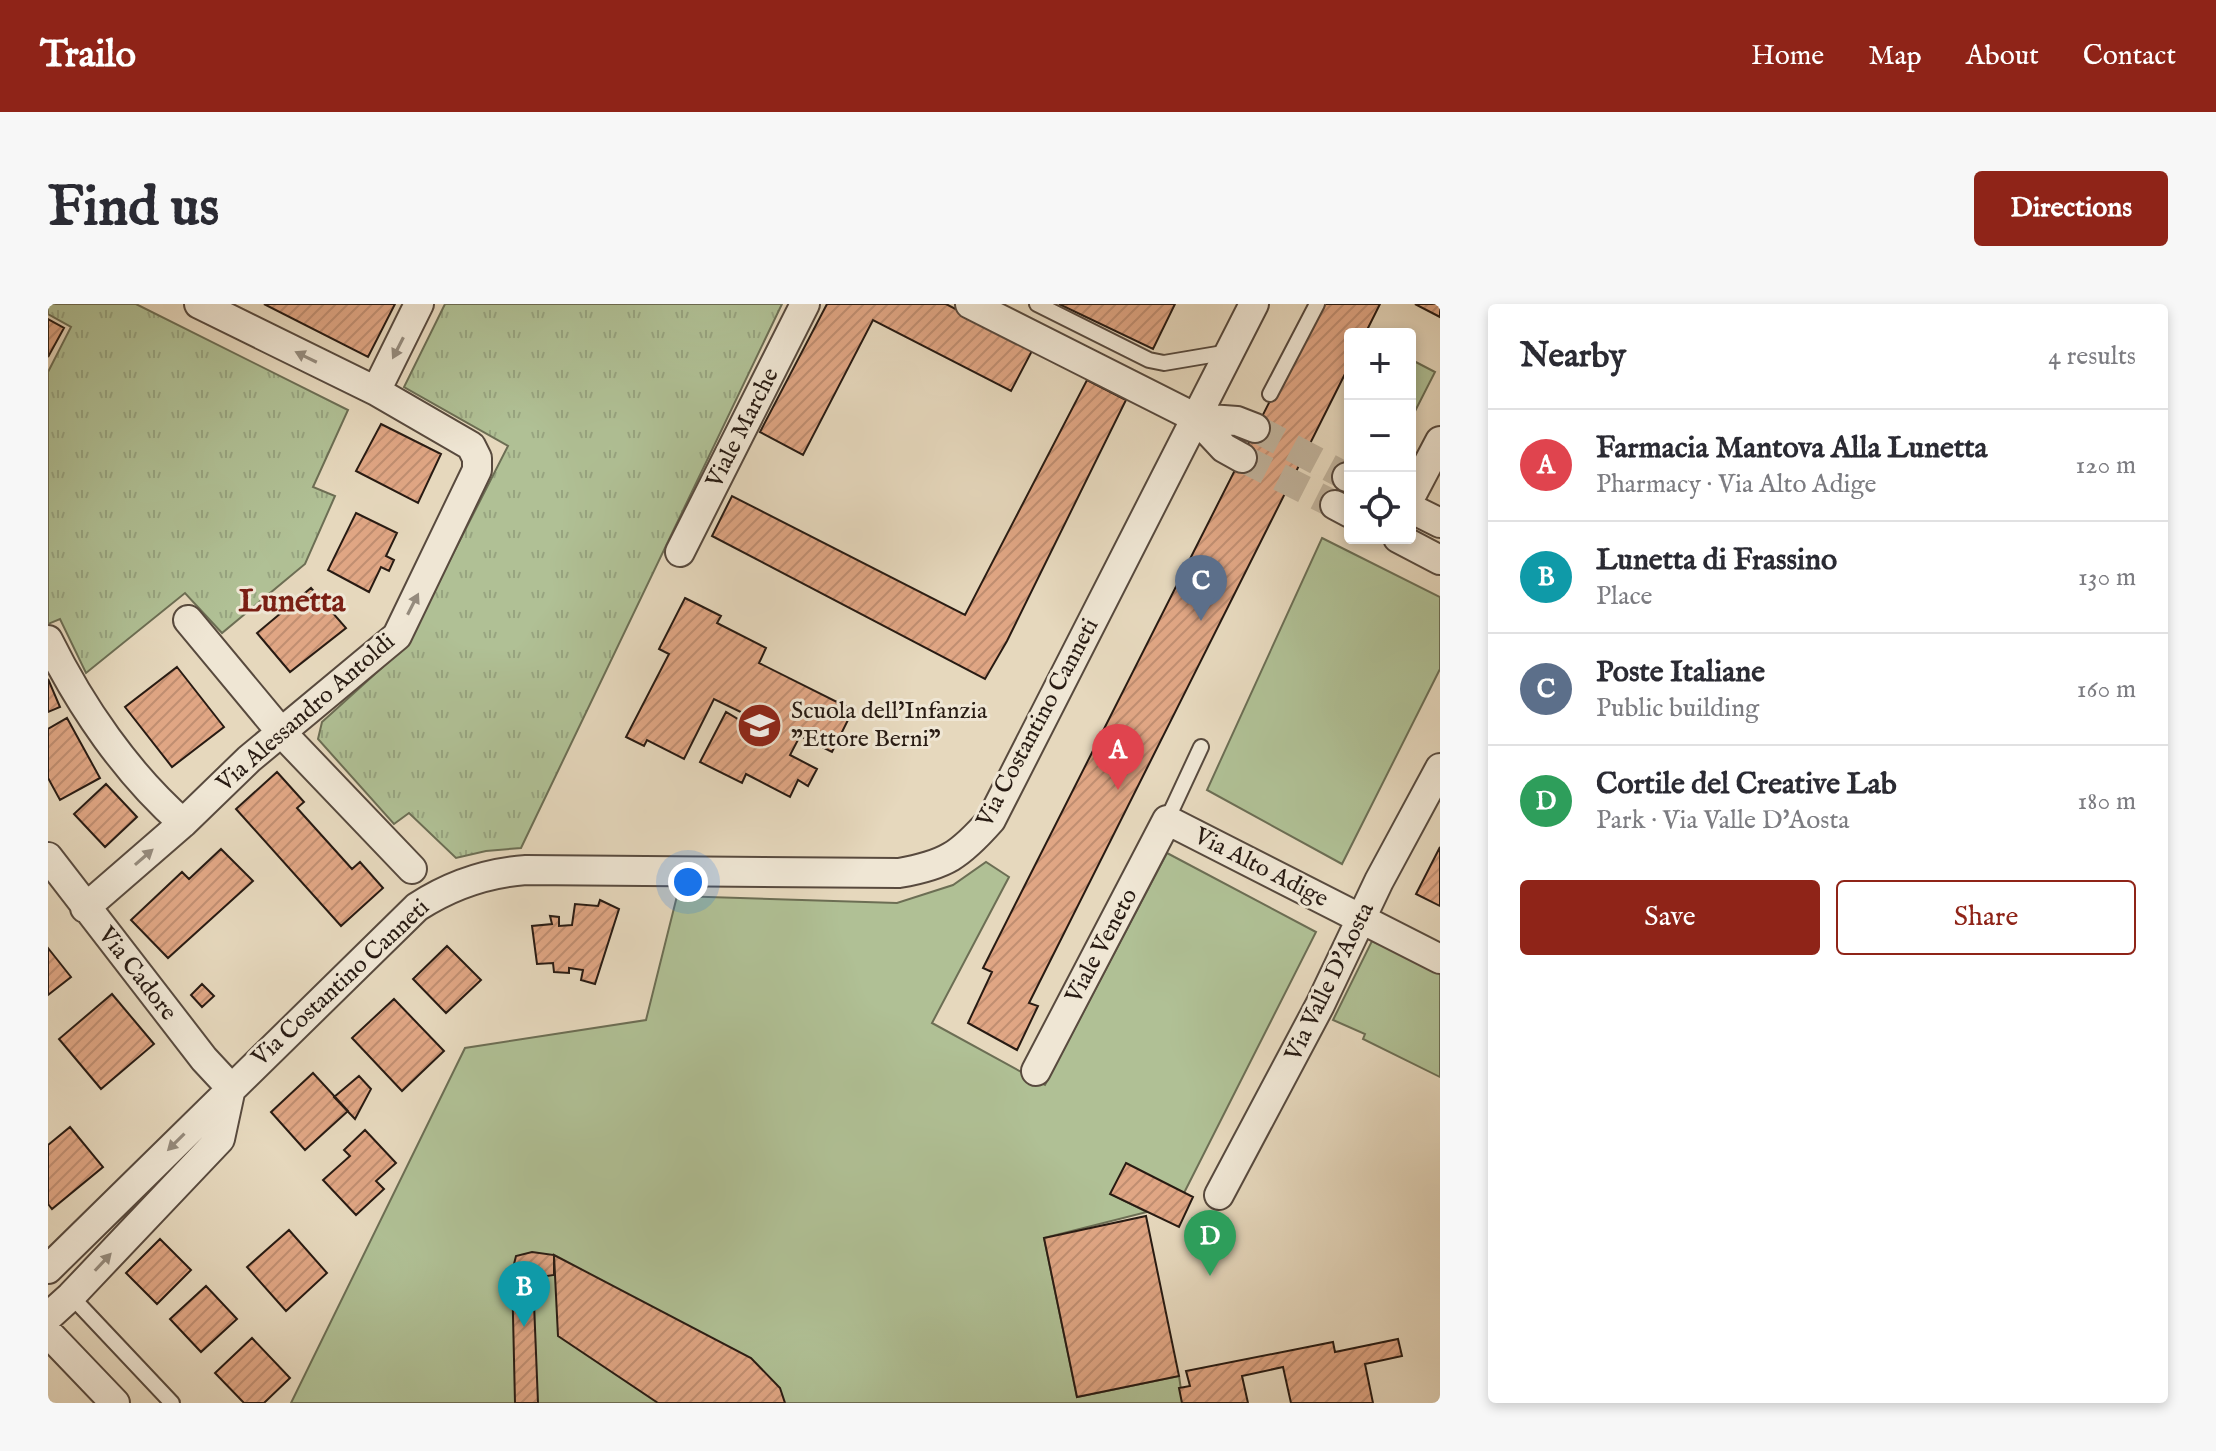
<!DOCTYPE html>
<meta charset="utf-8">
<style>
:root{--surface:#fff;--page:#f7f7f7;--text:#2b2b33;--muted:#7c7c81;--line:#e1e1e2;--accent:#8f2418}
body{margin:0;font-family:"IM FELL English",serif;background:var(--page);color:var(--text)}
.controls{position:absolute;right:24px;top:24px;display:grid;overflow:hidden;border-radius:8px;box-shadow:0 4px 12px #0003}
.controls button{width:72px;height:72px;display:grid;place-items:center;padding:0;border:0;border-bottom:2px solid var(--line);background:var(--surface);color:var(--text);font:40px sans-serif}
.you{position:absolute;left:640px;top:578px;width:28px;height:28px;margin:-20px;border:6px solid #fff;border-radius:50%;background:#1a73e8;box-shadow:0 0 0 12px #1a73e833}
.badge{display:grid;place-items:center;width:52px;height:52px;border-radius:50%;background:var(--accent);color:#fff;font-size:26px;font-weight:700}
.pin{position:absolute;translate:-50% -66px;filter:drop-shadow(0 2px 4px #0008)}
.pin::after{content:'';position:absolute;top:42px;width:28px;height:24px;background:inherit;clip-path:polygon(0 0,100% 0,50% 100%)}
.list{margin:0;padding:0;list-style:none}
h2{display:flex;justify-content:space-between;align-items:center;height:104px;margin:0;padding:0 32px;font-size:34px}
h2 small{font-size:26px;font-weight:400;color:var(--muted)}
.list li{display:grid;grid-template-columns:52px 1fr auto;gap:24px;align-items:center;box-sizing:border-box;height:112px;padding:0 32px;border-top:2px solid var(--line)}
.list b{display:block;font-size:30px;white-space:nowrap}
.list p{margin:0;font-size:26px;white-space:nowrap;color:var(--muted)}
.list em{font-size:26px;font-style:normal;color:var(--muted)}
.actions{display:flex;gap:16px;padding:24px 32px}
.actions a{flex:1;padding:18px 0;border:2px solid var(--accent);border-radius:8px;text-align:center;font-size:28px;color:var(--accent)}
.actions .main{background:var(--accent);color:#fff}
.icon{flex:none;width:44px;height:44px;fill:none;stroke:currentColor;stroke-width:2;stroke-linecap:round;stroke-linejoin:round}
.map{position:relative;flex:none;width:1392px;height:1099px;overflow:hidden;border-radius:8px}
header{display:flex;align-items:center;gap:48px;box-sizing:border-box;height:112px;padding:0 40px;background:var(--accent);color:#fff}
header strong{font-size:38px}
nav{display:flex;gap:44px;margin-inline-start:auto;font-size:28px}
.intro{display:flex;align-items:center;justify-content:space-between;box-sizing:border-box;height:192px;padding:0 48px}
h1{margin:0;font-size:56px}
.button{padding:20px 36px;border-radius:8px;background:var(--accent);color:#fff;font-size:28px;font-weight:700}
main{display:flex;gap:48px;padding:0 48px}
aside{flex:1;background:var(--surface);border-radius:8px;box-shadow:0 4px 12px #0003}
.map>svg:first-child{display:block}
.grass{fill:url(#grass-tufts);stroke:#6c6e54;stroke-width:2}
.green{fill:#b0c095;stroke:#6c6e54;stroke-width:2}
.building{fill:url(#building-hatch);stroke:#281b13;stroke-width:2}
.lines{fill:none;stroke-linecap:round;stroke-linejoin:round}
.street-tunnel{stroke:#c0b29b;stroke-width:28;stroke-dasharray:28 14;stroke-linecap:butt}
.lane-casing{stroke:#584a3e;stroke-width:18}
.street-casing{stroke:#584a3e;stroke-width:32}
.lane{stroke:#efe6d4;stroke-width:14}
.street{stroke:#efe6d4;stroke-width:28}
.oneway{fill:#958b7d}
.labels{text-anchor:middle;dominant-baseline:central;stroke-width:6;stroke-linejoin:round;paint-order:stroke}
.street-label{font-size:24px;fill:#281b13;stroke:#efe6d4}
.poi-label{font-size:24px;fill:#281b13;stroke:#efe6d4;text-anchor:start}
.district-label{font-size:32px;font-weight:bold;fill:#7a1f14;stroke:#efe6d4}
</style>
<header>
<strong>Trailo</strong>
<nav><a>Home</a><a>Map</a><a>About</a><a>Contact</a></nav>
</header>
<div class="intro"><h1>Find us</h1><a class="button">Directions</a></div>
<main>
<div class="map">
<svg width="1392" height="1099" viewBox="0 0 1392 1099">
<defs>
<pattern id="grass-tufts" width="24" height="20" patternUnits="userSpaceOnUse" patternTransform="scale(2)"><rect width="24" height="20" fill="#b0c095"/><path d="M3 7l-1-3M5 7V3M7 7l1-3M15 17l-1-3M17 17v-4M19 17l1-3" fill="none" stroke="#97a480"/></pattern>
<pattern id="building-hatch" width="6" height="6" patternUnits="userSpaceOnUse" patternTransform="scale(2)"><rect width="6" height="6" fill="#e0a684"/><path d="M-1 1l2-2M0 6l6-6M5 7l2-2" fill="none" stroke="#c08e71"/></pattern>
</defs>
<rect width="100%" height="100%" fill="#e6d8bd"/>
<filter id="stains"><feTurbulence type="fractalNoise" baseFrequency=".0025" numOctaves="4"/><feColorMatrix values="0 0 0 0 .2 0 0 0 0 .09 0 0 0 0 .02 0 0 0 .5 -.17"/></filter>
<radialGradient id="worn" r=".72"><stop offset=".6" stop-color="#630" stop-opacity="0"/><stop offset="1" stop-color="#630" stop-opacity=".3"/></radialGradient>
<path class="grass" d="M0 0H88L300 106 265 183 287 192 257 260 174 329 137 289 38 369 12 315 0 320V68L23 23 0 10Z
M397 0H734L473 544 438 547 408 554 361 509 346 520 270 435 274 418 358 342 460 142 356 83Z"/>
<path class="green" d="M1362 55 1387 68 1362 117Z
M1274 234 1392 293V365L1294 560 1159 486Z
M1119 549 1268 628 1136 889 1063 890 1099 908 996 934 1029 1093 1131 1072 1135 1099H243L417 744 598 716 629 592 849 599 905 581 938 558 961 573 884 719 997 781Z
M1324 637 1392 668V773L1315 735 1317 730 1285 716Z"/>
<path class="building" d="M216 0H347L320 53Z
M779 0H898L985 45 963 87 825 16 755 151 712 128Z
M1011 0H1127L1105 45Z
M1271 0H1332L1317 30H1302V60L981 699 990 702 969 746 920 719 944 668 935 664Z
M1367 0H1392V13Z
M0 15 16 24 0 53Z
M1039 76 1078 96 959 337 937 375 664 232 684 192 917 311Z
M333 120 393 150 370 199 308 167Z
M308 209 349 229 338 252 346 256 341 267 333 263 321 288 280 266Z
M263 284 298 324 242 368 209 329Z
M637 294 673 312 669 319 718 344 711 359 805 406 784 448 752 432 742 451 769 465 760 482 750 476 742 493 698 470 694 479 652 458 678 408 695 418 699 411 666 395 636 455 599 436 596 442 578 433 621 350 611 345Z
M129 363 176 423 124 463 77 403Z
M0 375 12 403 0 408Z
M19 414 52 474 12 496 0 474V425Z
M229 468 256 498 249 504 304 565 312 558 335 584 293 622 188 505Z
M58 480 89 513 57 543 26 510Z
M1392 543V602L1368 590Z
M173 545 205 577 120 654 83 616 134 568 141 575Z
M552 596 571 605 547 680 533 676 535 666 521 664V669L506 668 505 659 489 660 484 622 504 620 502 612 511 613V622L524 621 527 600 550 602Z
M399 642 433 676 398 709 365 675Z
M0 644 23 673 0 691Z
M154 680 166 692 154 703 143 691Z
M64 690 106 740 53 785 11 735Z
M346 695 396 747 354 787 304 734Z
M265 769 300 807 257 846 223 808Z
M311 772 323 785 307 815 286 793Z
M22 823 55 863 4 905 0 900V841Z
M317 826 348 859 328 877 336 885 308 911 275 876 302 852 296 846Z
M1078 859 1145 893 1131 923 1062 890Z
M1098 912 1131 1072 1029 1093 996 934Z
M241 926 279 969 238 1007 199 963Z
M112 935 143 966 109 1000 78 969Z
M484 948 506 951V971L485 974 490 1099H467L464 968 468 952Z
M484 948 506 951V971L485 974 490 1099H467L464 968 468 952Z
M506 951 703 1054 732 1084 737 1099H610L510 1032Z
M158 982 189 1015 153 1048 122 1015Z
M204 1034 242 1074 216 1099H196L167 1069Z
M1350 1035 1354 1052 1317 1060 1325 1099H1243L1235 1063 1194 1072 1200 1099H1134L1131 1084 1142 1082 1138 1067 1285 1038 1287 1048Z"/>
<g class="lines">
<path class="street-tunnel" d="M1207 124 1299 173
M1194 154 1287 201"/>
<defs>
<path id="lane" d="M989 0 1101 56 1116 59 1181 48
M1222 90 1269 0
M1119 516 1153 443
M23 992 124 1099"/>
<path id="street" d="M922 0 1148 114 1176 144 1194 154
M328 87 371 0
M1148 114 1189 117 1207 124
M1299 173 1302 174
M1362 194 1392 137
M1287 201 1302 209
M1362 204 1392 219
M1350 234 1392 256
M632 248 757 0
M140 316 233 428 364 565
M0 336C33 403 79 470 135 519
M0 553 156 755 183 784
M37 604 135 519 201 455 349 332 429 166V154L423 142 328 87 151 0
M988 767 1119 516 1392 655
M1171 891 1272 701 1331 577 1392 464
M0 965 369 603C403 581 437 569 478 566L851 569C898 561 912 551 943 516L1206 0
M0 1013 23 992 172 835 183 784
M0 1029 67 1099"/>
</defs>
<use href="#lane" class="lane-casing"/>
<use href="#street" class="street-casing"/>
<use href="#lane" class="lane"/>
<use href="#street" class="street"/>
</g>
<defs><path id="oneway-solid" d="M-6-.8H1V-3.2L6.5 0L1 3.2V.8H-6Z" transform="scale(2)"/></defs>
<g class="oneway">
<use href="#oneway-solid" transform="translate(350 44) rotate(117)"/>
<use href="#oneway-solid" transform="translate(258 53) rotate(-154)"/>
<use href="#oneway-solid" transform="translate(365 300) rotate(-63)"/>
<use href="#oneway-solid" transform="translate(96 553) rotate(-41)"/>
<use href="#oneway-solid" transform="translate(128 838) rotate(135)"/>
<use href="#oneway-solid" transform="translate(55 958) rotate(-47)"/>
</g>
<defs>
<symbol id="school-disc" viewBox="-11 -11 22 22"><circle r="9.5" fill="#8f2418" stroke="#efe6d4"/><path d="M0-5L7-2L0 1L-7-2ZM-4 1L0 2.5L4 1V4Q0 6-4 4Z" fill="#fff"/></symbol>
</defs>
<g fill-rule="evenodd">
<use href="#school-disc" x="686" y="396" width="51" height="51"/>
</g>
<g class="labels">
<g class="street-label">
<text transform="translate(695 124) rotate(-63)">Viale Marche</text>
<text transform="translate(258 409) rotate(-41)">Via Alessandro Antoldi</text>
<text transform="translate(990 419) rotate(-62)">Via Costantino Canneti</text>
<text transform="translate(1213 564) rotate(27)">Via Alto Adige</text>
<text transform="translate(1054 642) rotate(-62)">Viale Veneto</text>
<text transform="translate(89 670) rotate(52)">Via Cadore</text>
<text transform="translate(1282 678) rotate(-64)">Via Valle D'Aosta</text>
<text transform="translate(293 679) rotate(-43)">Via Costantino Canneti</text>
</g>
<g class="poi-label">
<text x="743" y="407">Scuola dell'Infanzia<tspan x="743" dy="28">"Ettore Berni"</tspan></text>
</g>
<g class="district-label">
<text x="244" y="298">Lunetta</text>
</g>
</g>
<rect width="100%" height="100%" filter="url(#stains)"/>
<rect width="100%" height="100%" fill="url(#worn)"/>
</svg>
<div class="controls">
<button>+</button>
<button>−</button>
<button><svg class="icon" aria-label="locate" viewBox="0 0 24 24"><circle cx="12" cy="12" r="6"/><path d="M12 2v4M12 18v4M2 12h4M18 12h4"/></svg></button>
</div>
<div class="you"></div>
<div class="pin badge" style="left:1070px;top:486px;background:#e0444e">A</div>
<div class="pin badge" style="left:476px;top:1023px;background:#0f9aa8">B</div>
<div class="pin badge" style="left:1153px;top:317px;background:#5c6f8a">C</div>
<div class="pin badge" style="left:1162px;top:972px;background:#2e9e5b">D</div>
</div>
<aside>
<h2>Nearby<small>4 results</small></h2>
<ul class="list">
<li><span class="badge" style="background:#e0444e">A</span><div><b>Farmacia Mantova Alla Lunetta</b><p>Pharmacy · Via Alto Adige</p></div><em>120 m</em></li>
<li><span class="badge" style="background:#0f9aa8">B</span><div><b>Lunetta di Frassino</b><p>Place</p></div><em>130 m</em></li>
<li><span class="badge" style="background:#5c6f8a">C</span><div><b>Poste Italiane</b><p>Public building</p></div><em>160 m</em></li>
<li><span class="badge" style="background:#2e9e5b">D</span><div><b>Cortile del Creative Lab</b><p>Park · Via Valle D'Aosta</p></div><em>180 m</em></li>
</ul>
<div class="actions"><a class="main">Save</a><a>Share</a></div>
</aside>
</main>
